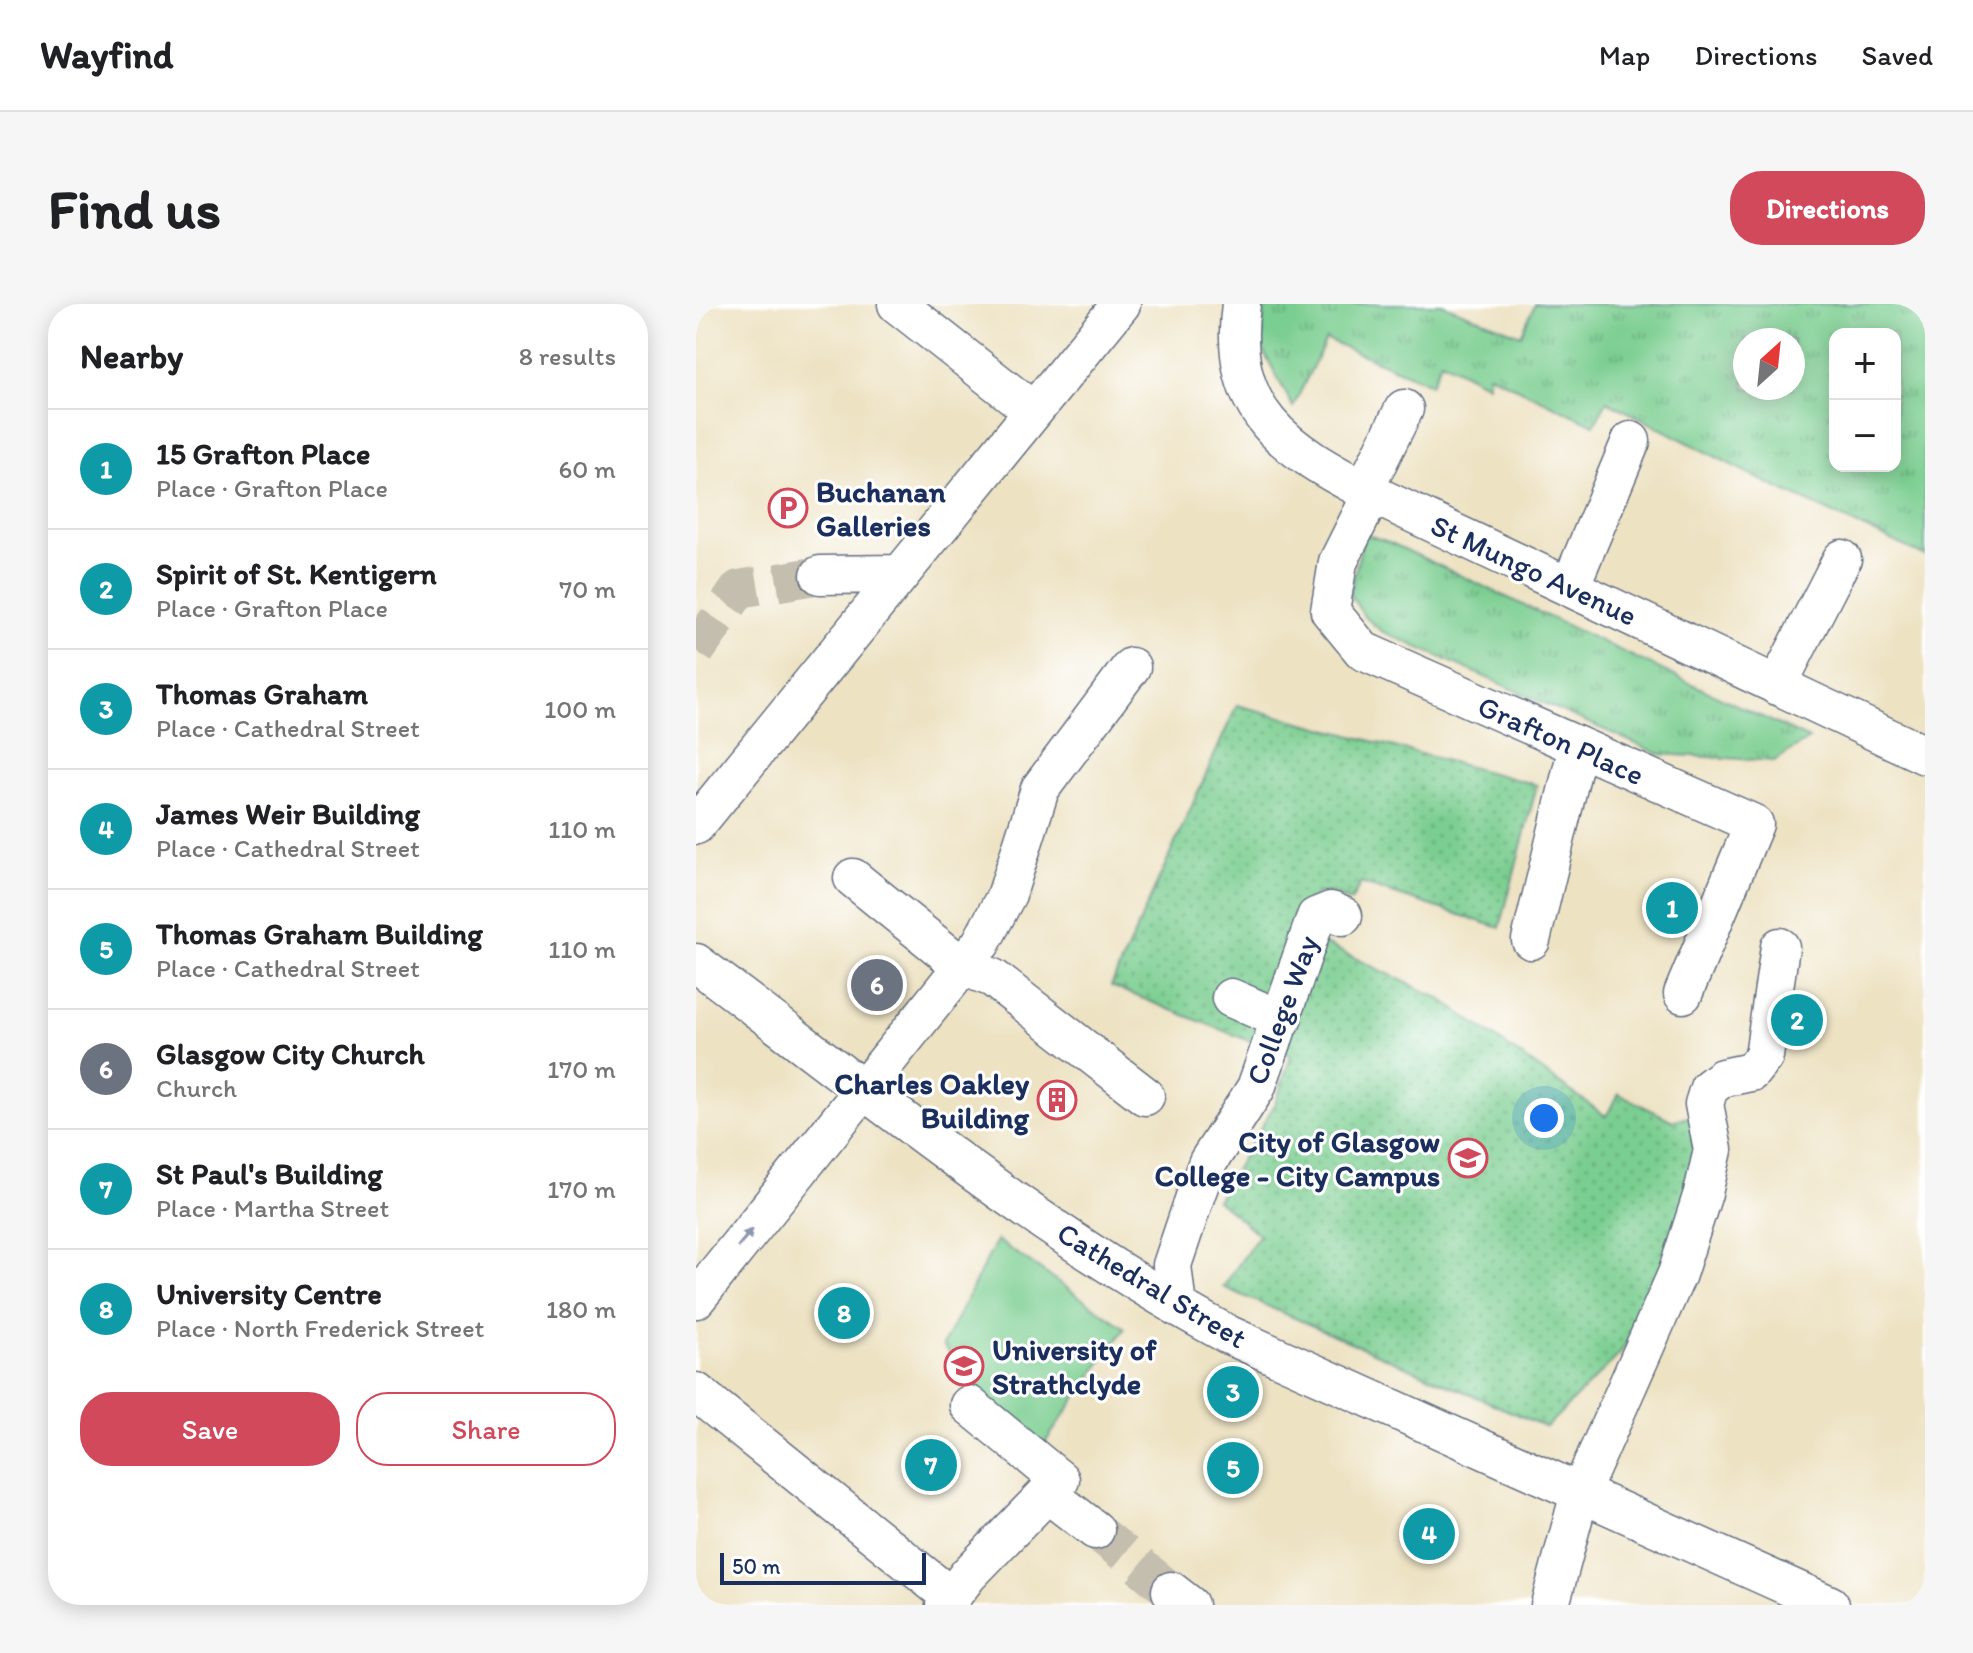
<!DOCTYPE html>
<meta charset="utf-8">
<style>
:root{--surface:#fff;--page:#f6f6f6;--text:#202124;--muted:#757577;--line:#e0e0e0;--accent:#d1495b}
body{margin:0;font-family:Itim,sans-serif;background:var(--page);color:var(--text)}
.controls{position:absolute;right:24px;top:24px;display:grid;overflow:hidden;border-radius:16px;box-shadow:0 4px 20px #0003}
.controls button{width:72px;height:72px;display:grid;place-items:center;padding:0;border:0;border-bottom:2px solid var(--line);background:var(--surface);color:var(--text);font:40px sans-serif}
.compass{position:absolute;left:1037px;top:24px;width:72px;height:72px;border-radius:50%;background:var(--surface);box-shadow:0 4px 20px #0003;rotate:27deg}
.scale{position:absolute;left:24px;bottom:20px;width:206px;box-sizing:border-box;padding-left:8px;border:4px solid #1b2f5e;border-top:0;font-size:22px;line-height:28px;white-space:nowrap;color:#1b2f5e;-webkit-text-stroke:6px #fff;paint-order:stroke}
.you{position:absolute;left:848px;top:814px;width:28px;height:28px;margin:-20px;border:6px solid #fff;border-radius:50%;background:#1a73e8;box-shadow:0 0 0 12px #1a73e833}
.badge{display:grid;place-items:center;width:52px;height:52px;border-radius:50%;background:var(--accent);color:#fff;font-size:26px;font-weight:700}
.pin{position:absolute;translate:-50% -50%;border:4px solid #fff;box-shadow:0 2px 8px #0006}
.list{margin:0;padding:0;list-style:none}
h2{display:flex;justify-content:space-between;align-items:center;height:104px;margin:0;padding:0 32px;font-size:34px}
h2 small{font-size:26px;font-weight:400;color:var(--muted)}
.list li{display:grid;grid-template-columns:52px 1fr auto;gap:24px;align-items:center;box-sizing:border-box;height:120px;padding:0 32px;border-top:2px solid var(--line)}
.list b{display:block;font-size:30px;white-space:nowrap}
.list p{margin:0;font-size:26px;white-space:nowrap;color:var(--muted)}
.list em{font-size:26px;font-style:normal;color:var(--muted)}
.actions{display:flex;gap:16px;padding:24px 32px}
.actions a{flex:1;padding:18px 0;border:2px solid var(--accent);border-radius:32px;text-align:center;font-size:28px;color:var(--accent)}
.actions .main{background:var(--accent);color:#fff}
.map{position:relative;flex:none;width:1229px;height:1301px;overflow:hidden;border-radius:32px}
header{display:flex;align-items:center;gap:48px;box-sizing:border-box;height:112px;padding:0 40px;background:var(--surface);border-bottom:2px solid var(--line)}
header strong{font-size:38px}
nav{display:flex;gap:44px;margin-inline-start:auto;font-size:28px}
.intro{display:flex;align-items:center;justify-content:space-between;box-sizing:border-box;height:192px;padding:0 48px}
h1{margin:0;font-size:56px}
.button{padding:20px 36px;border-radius:32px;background:var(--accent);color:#fff;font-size:28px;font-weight:700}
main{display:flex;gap:48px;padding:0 48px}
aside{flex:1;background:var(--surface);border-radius:32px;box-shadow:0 4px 20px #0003}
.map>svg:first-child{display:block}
.grass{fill:url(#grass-dots);stroke:#4a7e77;stroke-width:2}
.park{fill:url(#park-tufts);stroke:#4a7e77;stroke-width:2;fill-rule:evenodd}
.garden{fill:#7ace90;stroke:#4a7e77;stroke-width:2}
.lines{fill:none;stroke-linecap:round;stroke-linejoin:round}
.minor-tunnel{stroke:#c3beae;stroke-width:38;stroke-dasharray:38 19;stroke-linecap:butt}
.minor-casing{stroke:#646e81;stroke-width:41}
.minor{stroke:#fff;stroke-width:38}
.oneway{fill:#8d97ae}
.labels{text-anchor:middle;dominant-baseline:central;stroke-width:6;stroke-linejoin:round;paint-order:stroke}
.poi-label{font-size:30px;font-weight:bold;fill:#1b2f5e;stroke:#fff;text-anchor:start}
.street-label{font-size:30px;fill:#1b2f5e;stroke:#fff}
</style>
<header>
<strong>Wayfind</strong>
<nav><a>Map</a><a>Directions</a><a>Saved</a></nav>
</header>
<div class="intro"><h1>Find us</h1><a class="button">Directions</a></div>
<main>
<aside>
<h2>Nearby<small>8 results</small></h2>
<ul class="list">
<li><span class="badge" style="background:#0f9aa8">1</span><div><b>15 Grafton Place</b><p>Place · Grafton Place</p></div><em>60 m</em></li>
<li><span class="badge" style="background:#0f9aa8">2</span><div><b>Spirit of St. Kentigern</b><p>Place · Grafton Place</p></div><em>70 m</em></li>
<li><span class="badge" style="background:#0f9aa8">3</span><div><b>Thomas Graham</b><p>Place · Cathedral Street</p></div><em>100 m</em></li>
<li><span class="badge" style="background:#0f9aa8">4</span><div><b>James Weir Building</b><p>Place · Cathedral Street</p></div><em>110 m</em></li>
<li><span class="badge" style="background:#0f9aa8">5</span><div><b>Thomas Graham Building</b><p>Place · Cathedral Street</p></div><em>110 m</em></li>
<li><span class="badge" style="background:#6b7280">6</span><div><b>Glasgow City Church</b><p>Church</p></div><em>170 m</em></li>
<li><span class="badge" style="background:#0f9aa8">7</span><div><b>St Paul's Building</b><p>Place · Martha Street</p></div><em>170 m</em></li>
<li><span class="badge" style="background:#0f9aa8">8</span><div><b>University Centre</b><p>Place · North Frederick Street</p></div><em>180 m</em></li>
</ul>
<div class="actions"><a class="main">Save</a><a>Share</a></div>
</aside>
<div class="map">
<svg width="1229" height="1301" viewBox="0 0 1229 1301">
<defs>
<pattern id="grass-dots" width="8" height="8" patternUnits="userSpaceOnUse" patternTransform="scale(2)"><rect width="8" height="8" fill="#7ace90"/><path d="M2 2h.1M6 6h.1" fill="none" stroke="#63a879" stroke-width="1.8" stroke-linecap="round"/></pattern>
<pattern id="park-tufts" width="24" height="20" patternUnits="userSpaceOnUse" patternTransform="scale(2)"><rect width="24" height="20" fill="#7ace90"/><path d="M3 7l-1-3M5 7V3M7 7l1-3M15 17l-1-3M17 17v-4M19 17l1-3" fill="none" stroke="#63a879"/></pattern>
</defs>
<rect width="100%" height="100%" fill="#fff"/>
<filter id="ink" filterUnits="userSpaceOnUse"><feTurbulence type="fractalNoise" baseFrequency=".0125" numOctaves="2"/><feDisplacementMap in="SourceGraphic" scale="16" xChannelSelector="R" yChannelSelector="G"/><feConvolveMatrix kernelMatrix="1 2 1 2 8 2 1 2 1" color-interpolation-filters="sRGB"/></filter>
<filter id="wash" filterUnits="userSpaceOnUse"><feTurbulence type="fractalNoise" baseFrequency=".006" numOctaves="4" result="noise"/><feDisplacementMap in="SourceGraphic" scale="32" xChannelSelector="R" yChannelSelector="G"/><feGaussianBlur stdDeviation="1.8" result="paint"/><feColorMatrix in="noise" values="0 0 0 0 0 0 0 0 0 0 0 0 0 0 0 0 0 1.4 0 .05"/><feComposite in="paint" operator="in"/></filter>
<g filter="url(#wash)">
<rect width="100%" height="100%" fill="#ede2c2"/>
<path class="grass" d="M541 401 841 481 804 624 665 579 655 597 638 590 623 589 613 598 571 744 415 682Z
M625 638 743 694 910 812 923 790 977 817 993 813 1007 848 971 964 924 1050 850 1123 527 983 563 931 521 896 579 800 595 752 585 746Z"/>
<path class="park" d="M568 0H746L825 31 839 0H1229V252L1073 180 911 97 898 121 792 70 791 81 745 57 735 80 630 35 597 103 566 44ZM1139 30H1199V162H1139ZM1049 36H1097V84H1049Z
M668 230 693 238 1113 435 1078 457 963 450 685 327 668 312 654 290Z"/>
<path class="garden" d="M301 936 429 1024 339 1153 247 1041Z"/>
</g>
<g filter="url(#ink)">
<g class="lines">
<path class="minor-tunnel" d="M0 347 43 285 124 271
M399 1226 475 1287"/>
<defs>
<path id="minor" d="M201 0 337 107
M545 0C531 109 589 145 676 190L1229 451
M668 186 708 105
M676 190 642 258 634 307 667 347 1058 520 987 690
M124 271 202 270
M874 283 935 137
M1081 382 1146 255
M0 521 425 0
M157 574 266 662 297 674 449 792
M835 636 882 442
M0 659C172 787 344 930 533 1031L1134 1301
M535 694 586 716
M0 995 285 639 311 590 344 485 435 363
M481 1003 476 961 501 887 512 858 560 784 620 613 635 607 647 612
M0 1088 255 1293
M352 1190 399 1226
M475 1287 493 1301
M249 1301 272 1271 364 1176 273 1101
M854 1301 884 1189 981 970 1007 889 1017 846 1008 800 1013 784 1026 774 1055 768 1068 752 1084 643"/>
</defs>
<use href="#minor" class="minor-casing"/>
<use href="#minor" class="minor"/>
</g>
<defs><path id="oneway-solid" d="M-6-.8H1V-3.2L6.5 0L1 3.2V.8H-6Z" transform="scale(2)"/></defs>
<use class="oneway" href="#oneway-solid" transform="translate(49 934) rotate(-51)"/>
</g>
<defs>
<symbol id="parking-ring" viewBox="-11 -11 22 22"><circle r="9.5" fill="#fff" stroke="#d1495b" stroke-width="1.5"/><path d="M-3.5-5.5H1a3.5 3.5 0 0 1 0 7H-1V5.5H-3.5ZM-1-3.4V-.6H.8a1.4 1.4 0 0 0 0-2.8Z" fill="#d1495b"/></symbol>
<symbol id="building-ring" viewBox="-11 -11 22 22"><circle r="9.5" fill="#fff" stroke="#d1495b" stroke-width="1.5"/><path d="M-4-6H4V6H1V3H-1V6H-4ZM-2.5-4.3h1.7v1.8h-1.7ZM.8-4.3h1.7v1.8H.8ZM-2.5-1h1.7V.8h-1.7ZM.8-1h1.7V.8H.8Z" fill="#d1495b"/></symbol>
<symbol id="university-ring" viewBox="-11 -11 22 22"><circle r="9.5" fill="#fff" stroke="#d1495b" stroke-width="1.5"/><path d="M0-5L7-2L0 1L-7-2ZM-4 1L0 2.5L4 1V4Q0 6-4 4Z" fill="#d1495b"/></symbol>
</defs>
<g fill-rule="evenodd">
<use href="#parking-ring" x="70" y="182" width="44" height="44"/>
<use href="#building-ring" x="339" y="774" width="44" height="44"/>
<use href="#university-ring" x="750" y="832" width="44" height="44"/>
<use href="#university-ring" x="246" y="1040" width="44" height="44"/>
</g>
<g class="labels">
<g class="poi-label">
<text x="120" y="187">Buchanan<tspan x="120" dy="34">Galleries</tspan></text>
<text x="333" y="779" text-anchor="end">Charles Oakley<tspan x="333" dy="34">Building</tspan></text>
<text x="744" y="837" text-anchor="end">City of Glasgow<tspan x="744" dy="34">College - City Campus</tspan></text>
<text x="296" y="1045">University of<tspan x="296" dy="34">Strathclyde</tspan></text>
</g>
<g class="street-label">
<text transform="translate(838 266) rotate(25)">St Mungo Avenue</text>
<text transform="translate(865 436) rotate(24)">Grafton Place</text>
<text transform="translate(586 706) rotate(-70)">College Way</text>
<text transform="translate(456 981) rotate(31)">Cathedral Street</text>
</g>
</g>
</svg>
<div class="controls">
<button>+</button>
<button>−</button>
</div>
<svg class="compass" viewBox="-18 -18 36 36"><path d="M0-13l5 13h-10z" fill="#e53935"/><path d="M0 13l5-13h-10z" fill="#757577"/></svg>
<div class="scale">50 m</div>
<div class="you"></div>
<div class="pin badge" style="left:976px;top:604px;background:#0f9aa8">1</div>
<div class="pin badge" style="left:1101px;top:716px;background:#0f9aa8">2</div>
<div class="pin badge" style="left:537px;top:1088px;background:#0f9aa8">3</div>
<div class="pin badge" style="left:733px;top:1230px;background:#0f9aa8">4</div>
<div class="pin badge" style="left:537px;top:1164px;background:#0f9aa8">5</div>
<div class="pin badge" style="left:181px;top:681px;background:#6b7280">6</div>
<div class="pin badge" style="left:235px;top:1161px;background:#0f9aa8">7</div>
<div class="pin badge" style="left:148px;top:1009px;background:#0f9aa8">8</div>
</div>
</main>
